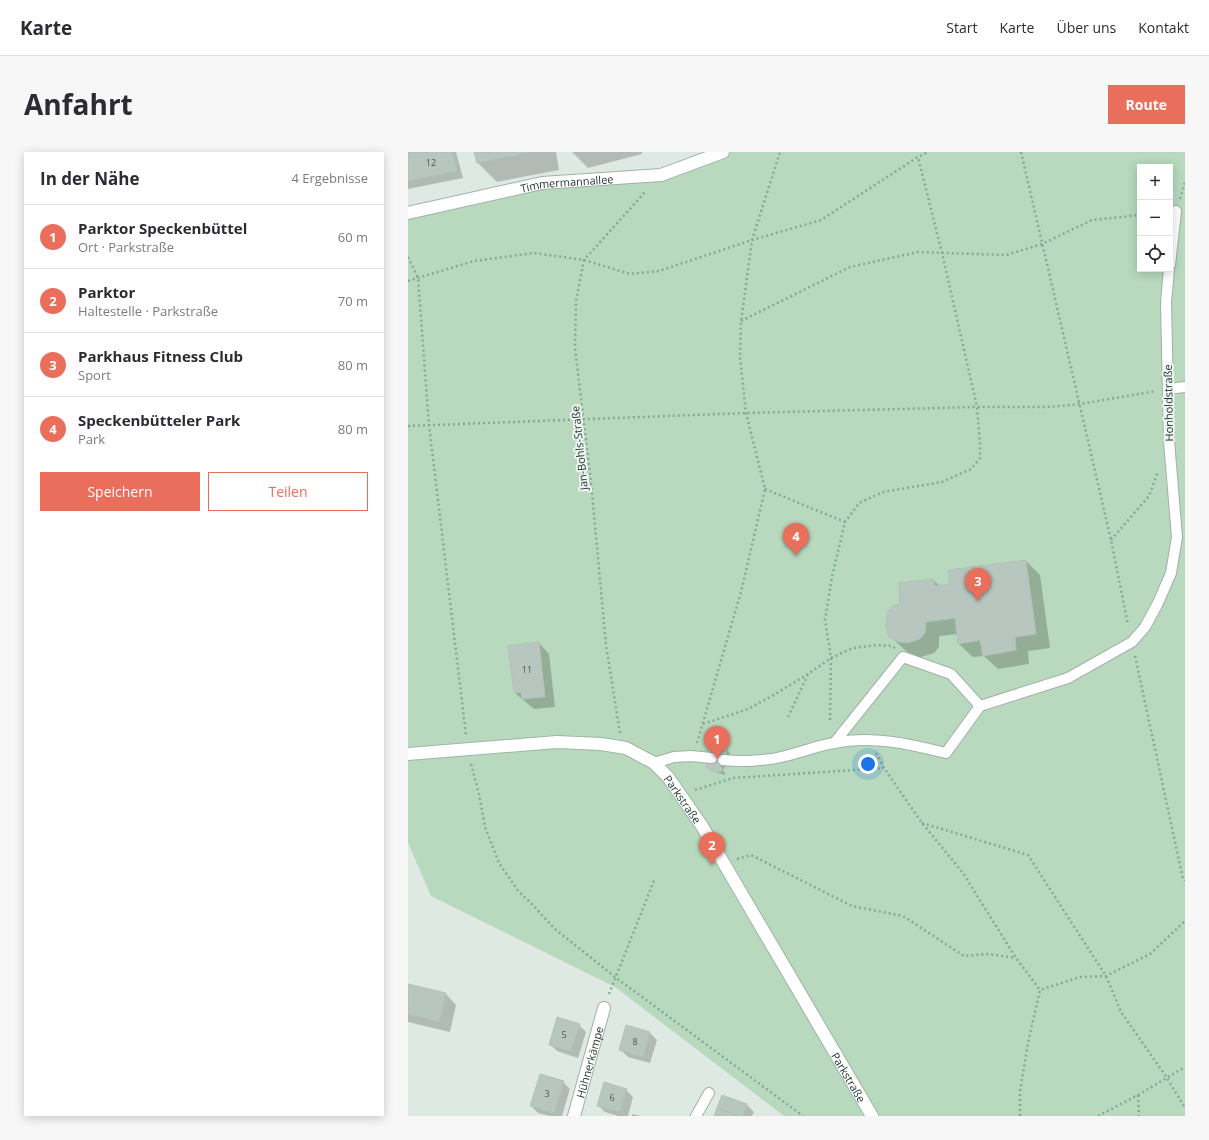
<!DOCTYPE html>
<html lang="de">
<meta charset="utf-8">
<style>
:root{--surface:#fff;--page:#f7f7f7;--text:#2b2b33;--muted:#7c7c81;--line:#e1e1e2;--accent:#ea6e5c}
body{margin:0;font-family:"Open Sans",sans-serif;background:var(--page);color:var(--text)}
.controls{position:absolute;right:12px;top:12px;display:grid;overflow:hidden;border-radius:0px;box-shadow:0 2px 10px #0003}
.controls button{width:36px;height:36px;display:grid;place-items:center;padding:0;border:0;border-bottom:1px solid var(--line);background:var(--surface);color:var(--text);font:20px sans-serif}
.you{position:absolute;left:460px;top:612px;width:14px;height:14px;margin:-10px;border:3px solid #fff;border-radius:50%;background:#1a73e8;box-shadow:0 0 0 6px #1a73e833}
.badge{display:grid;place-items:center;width:26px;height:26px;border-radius:50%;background:var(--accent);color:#fff;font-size:13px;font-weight:700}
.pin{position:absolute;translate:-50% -33px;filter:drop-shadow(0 1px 2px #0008)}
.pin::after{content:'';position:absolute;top:21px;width:14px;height:12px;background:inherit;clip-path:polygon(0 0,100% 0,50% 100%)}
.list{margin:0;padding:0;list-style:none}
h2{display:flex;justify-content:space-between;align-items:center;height:52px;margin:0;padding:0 16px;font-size:17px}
h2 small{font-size:13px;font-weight:400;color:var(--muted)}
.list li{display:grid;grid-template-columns:26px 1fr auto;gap:12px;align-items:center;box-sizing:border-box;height:64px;padding:0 16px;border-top:1px solid var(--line)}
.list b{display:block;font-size:15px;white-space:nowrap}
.list p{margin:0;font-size:13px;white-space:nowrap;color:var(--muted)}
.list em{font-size:13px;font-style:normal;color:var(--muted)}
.actions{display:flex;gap:8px;padding:12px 16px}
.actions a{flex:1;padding:9px 0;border:1px solid var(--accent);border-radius:0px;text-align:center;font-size:14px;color:var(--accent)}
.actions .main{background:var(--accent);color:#fff}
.icon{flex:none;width:22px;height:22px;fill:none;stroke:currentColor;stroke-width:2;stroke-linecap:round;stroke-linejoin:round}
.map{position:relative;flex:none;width:777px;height:964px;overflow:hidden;border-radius:0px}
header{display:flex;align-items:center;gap:24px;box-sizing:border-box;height:56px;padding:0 20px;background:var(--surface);border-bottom:1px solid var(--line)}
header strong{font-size:19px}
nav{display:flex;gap:22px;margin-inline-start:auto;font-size:14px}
.intro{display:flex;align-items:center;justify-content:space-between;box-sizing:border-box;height:96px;padding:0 24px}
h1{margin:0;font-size:28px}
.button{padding:10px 18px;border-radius:0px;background:var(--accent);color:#fff;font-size:14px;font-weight:700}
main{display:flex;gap:24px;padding:0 24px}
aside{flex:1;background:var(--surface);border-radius:0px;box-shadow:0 2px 10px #0003}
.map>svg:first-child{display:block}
.green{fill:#b8d9bd;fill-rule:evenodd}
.shadow{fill:#0003}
.building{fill:#b7c6bf;stroke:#b2c2b9}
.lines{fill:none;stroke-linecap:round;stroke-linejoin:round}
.lane-casing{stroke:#a2b0a9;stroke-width:12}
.street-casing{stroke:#a2b0a9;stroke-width:14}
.secondary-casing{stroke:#9fb4aa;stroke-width:14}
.path{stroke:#81ab99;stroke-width:2.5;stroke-dasharray:2 3;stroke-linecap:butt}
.lane{stroke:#fff;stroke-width:10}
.street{stroke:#fff;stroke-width:12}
.secondary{stroke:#fff;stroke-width:12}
.labels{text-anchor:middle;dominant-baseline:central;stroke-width:4;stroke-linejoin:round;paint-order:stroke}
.number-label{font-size:9px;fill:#465c53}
.street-label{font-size:11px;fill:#21382f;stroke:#eff6f1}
</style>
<header>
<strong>Karte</strong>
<nav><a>Start</a><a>Karte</a><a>Über uns</a><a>Kontakt</a></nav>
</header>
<div class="intro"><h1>Anfahrt</h1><a class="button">Route</a></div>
<main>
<aside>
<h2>In der Nähe<small>4 Ergebnisse</small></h2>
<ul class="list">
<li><span class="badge">1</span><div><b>Parktor Speckenbüttel</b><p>Ort · Parkstraße</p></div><em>60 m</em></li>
<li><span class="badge">2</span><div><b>Parktor</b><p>Haltestelle · Parkstraße</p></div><em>70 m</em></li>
<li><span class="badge">3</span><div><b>Parkhaus Fitness Club</b><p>Sport</p></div><em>80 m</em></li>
<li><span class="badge">4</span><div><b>Speckenbütteler Park</b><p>Park</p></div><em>80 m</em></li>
</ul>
<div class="actions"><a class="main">Speichern</a><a>Teilen</a></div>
</aside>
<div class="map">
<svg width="777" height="964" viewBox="0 0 777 964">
<rect width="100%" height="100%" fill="#dfe9e3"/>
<path class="green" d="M323 0H777V964H376L207 835 23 744 0 691V64L134 34 253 25ZM732 15H762V117H732Z"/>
<path class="shadow" d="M0 0H48L55 26 0 37Z
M67 0H148L151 18 89 30 70 11Z
M164 0H234V2L180 16Z
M618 409 632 423 642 496 620 499 621 512 590 517 576 504 565 505 551 492 550 482 531 484V495L526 501 513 505 506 504 497 498 482 484 494 453 525 428 532 434 543 433 541 419Z
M131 491 141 502 147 555 126 557 107 541Z
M304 596 318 597 322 601 315 619 317 621V623L302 618 299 615 303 613 307 599Z
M0 833 38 842 48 853 42 880 0 870Z
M171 873 178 880 170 906 149 899 142 892Z
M242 881 249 888 242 911 220 905 213 898Z
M155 930 162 937 154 964H142L130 961 123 954Z
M218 938 225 945 220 964H210L197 960 190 953Z
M339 953 346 960 344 964H307Z
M224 962 233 964H224Z"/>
<path class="building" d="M0 0H44L49 19 0 29Z
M66 0H123L69 11Z
M618 408 628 482 607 485 608 498 575 504 572 488 550 492 547 466 518 470 517 481 512 487 499 491 491 490 481 485 478 474 479 463 480 459 485 454 492 452 491 431 525 427 527 434 541 432 540 418Z
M131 490 137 545 114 547 113 540 106 541 100 494Z
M305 593 312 594 319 597 313 615 315 617 313 620 304 619 298 615 299 611 302 612 307 598 303 596Z
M0 832 38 841 31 870 0 862Z
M149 865 172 872 163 899 141 893Z
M218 873 242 880 235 905 211 898Z
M132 922 156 929 146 961 122 954Z
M196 930 219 937 212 960 189 954Z
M314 943 339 952 335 964H329L309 956Z
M309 956 329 964H306Z"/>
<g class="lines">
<defs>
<path id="lane" d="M762 113 768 59
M760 237 777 235
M427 590 495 505 543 522 572 554
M315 608C332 610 356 609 373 605 391 601 408 594 426 591 464 583 501 592 538 601L572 554 660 526 724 490 737 475 750 451 763 421 769 385 761 289 758 150 761 117
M246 611 266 605 283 604 304 606
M288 964 301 941"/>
<g id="street">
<path id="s1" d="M0 61 134 31 253 23 315 0"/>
<path id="s2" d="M166 964 196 856"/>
</g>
<g id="secondary">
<path id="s3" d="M0 602 149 590 193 592 218 596 246 611 260 625 294 674 464 964"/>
</g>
</defs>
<use href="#lane" class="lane-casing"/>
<use href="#street" class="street-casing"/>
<use href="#secondary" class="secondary-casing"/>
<path class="path" d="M613 0 703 388 720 473
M772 47 777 30
M0 105 10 126 21 273 58 583
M0 129 66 109 126 101 176 108 222 122 251 119 344 88 413 68 510 5 520 0
M333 169 442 115 510 100 598 103 634 92 684 68 732 63
M0 274 338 261 569 255H640L672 252 748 239
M357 337 437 370
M703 388 741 344 750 320
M727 504 775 727 777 729
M380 565 400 522
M422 568 423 506 417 468 424 425 437 370 451 351 475 340 534 330 563 317 572 306V292L569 255 534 101 510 5
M295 572 340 557 364 544 400 522 423 506 445 496 469 493 484 494 487 496
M212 581 198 493 183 330 167 196 168 149 176 108 238 39
M289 591 333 440 357 337 338 261 332 205 333 170 344 88 372 0
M468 601 476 616 514 671 555 721 608 806 632 838
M63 612 71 642 77 675 91 711 111 740 121 749 147 777 207 825 395 964
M287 638 325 626 476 616
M514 671 620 703 698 824 713 860 759 926 777 956
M329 707 343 703 444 754 495 764 556 804 579 802 608 806
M201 842 247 726
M730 943 731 964
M612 964V939L620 891 632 838 672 825 698 824 742 802 777 769
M690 964 730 943 777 915"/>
<use href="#lane" class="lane"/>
<use href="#street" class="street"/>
<use href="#secondary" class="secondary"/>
</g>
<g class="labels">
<g class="number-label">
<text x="23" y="10">12</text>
<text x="119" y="517">11</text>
<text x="156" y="882">5</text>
<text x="227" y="889">8</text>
<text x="139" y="941">3</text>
<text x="204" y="945">6</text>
</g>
<g class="street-label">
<text stroke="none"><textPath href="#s1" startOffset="162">Timmermannallee</textPath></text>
<text transform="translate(760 251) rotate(-91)">Honholdstraße</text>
<text transform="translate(171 296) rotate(-96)">Jan-Bohls-Straße</text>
<text stroke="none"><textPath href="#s3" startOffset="297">Parkstraße</textPath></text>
<text stroke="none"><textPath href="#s2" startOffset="56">Hühnerkämpe</textPath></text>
<text stroke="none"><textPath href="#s3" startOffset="621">Parkstraße</textPath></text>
</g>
</g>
</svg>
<div class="controls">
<button>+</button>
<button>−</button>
<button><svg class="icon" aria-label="locate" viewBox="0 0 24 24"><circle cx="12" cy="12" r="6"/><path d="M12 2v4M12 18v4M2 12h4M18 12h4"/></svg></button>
</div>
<div class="you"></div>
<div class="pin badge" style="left:309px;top:607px">1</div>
<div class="pin badge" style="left:304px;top:713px">2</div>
<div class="pin badge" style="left:570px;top:449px">3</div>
<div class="pin badge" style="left:388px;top:404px">4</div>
</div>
</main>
